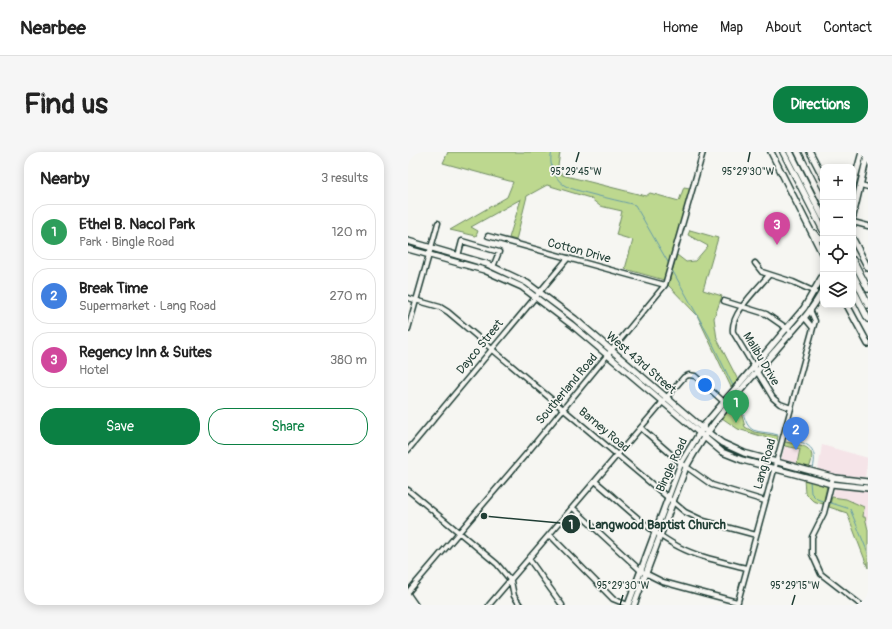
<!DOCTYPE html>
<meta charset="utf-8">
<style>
:root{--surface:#fff;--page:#f6f6f6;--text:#222;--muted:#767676;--line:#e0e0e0;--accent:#0b8043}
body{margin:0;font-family:Pangolin,sans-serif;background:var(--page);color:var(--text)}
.controls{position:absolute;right:12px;top:12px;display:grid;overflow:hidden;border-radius:8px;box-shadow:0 2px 10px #0003}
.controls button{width:36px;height:36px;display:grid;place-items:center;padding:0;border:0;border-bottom:1px solid var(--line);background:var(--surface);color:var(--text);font:20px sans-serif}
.you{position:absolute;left:297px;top:233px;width:14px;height:14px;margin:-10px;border:3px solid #fff;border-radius:50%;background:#1a73e8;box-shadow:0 0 0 6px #1a73e833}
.badge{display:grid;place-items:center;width:26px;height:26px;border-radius:50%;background:var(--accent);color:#fff;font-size:13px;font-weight:700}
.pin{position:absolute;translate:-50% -33px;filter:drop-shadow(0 1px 2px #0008)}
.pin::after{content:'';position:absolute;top:21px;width:14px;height:12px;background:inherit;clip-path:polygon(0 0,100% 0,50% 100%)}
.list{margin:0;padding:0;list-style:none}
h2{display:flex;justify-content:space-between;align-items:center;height:52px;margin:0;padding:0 16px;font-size:17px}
h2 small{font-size:13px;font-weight:400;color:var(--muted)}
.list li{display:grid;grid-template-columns:26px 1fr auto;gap:12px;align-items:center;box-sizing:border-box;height:56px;margin:0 8px 8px;padding:0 8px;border:1px solid var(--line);border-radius:16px}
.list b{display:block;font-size:15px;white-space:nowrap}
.list p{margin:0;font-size:13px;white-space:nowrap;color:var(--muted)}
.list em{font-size:13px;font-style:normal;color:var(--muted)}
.actions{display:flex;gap:8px;padding:12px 16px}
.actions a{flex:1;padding:9px 0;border:1px solid var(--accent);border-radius:16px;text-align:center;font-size:14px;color:var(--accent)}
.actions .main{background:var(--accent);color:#fff}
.icon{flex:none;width:22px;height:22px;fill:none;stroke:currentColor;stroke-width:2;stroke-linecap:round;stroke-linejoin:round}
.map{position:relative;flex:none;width:460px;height:453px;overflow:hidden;border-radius:16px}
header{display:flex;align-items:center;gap:24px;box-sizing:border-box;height:56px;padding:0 20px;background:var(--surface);border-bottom:1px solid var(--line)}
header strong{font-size:19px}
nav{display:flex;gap:22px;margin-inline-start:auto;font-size:14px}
.intro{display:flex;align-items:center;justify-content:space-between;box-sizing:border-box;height:96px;padding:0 24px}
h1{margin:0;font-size:28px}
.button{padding:10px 18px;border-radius:16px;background:var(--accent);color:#fff;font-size:14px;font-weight:700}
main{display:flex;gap:24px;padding:0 24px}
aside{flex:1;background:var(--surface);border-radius:16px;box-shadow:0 2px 10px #0003}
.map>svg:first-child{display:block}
.built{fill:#f5e4e8}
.green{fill:#bdd88f;stroke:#6e8a62}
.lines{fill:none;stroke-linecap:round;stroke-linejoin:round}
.stream{stroke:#669ba8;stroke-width:1}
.minor-casing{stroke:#1f3d34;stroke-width:7}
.major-casing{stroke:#1f3d34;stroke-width:8}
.highway-casing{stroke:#1f3d34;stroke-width:8}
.minor{stroke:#f6f6f2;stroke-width:4}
.major{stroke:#f6f6f2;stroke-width:5}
.highway{stroke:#f6f6f2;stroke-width:5.5}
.ticks{fill:none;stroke:#1f3d34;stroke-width:1.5}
.labels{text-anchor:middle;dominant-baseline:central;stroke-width:3.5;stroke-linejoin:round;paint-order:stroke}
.street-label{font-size:12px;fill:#1f3d34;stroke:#f6f6f2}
.ticks-label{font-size:10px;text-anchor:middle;fill:#1f3d34;stroke:#f6f6f2;stroke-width:3.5;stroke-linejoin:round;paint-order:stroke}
.leader{fill:none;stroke:#1f3d34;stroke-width:1.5}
.callout-dot{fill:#1f3d34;stroke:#f6f6f2;stroke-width:1.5}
.mark-label{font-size:12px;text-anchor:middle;font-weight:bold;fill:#fff}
.callout-label{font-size:13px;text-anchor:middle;font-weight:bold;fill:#1f3d34;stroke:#f6f6f2;stroke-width:3.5;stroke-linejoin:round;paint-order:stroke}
</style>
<header>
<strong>Nearbee</strong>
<nav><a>Home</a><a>Map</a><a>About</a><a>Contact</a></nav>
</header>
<div class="intro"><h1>Find us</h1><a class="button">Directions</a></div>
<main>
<aside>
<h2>Nearby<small>3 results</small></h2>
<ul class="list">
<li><span class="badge" style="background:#2e9e5b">1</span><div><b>Ethel B. Nacol Park</b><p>Park · Bingle Road</p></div><em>120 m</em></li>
<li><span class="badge" style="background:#3f7fe0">2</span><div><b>Break Time</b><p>Supermarket · Lang Road</p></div><em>270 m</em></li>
<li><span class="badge" style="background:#d1479c">3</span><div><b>Regency Inn &amp; Suites</b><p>Hotel</p></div><em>380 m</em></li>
</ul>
<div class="actions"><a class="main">Save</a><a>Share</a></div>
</aside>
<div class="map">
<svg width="460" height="453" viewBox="0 0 460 453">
<rect width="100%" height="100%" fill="#f6f6f2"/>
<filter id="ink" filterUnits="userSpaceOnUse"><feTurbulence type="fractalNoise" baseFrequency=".025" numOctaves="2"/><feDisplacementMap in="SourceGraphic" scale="8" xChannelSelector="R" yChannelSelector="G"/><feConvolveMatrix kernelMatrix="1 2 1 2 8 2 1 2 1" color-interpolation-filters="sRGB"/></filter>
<g filter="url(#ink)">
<path class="built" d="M414 293 460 306 457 325 426 322 410 318Z
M377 294 393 297 389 312 373 308Z
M427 336 460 339V378L457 365H455L450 354 444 350 424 345Z"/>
<path class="green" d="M40 0H152L150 14 154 23 238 44 242 41 271 49 276 35 282 36 256 128 217 117 225 88 208 83 214 59 192 54 182 46 139 33 119 44 108 88 101 86 113 47 63 75 70 79 68 84 42 78 99 45 105 30 35 11Z
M282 78 310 86 295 138 314 144 306 166 309 187 330 228 323 235 289 163 260 133 269 103 278 110 287 109 300 94 280 83Z
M330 249 337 275 346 280 370 284 369 289 330 277 314 266Z
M377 290C393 293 411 294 401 316L389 312 392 297 377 294 375 292Z
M396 327 419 334 415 352 405 349 397 341Z
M424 345 438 347 456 355 455 365H457L460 378V416L439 361 421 355Z"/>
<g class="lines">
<path class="stream" d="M144 0C140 11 146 26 156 33 164 39 214 49 227 53L261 112
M263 116 301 184 326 236
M330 244C335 254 335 273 345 278 352 281 362 280 370 283
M382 287C401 292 410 295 405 317
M402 329 403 341 409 347 417 350
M420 350 442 357 460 401"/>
<defs>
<path id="minor" d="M453 33 460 35
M445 70 460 74
M80 84 257 133
M50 104 54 89 91 100 85 115
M347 111 354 120 385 130 407 140
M361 123C350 136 322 162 325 180L365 246 372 252 383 256
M0 146 32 155 40 160 277 360 296 369 348 383
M316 149 358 162 384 180
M402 158 407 169 405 176
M0 177 30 71
M233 276 273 311 304 333 357 349
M0 298 160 106
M425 325 416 361 404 385V402L413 422 453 453
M187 329C214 351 240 379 271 395 292 406 316 410 338 416
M0 338 89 412 103 429 106 444 112 453
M165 356 233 419 255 430 329 450
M142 383 205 447 220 453
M121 407 154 453
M0 440 119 301 257 133 295 0
M81 453 276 225 281 223 287 224 316 250
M329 453 405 176 396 165"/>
<path id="major" d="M363 0 415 103
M402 0 415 25
M445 33 454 0
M445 64 460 0
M406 81 410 86 415 87
M445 87 460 116
M0 89 79 112 119 131 167 167 294 276 314 291 336 301 428 326 460 330
M0 97 76 118 114 135 164 173 314 300 334 308 398 325 423 332 460 336
M439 153 460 192
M0 443 7 453
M220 453 273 311 297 272 396 156 415 123
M226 453 278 315C302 271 335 235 368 198 384 179 403 161 415 138"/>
<path id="highway" d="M375 0 415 78
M382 0 415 65
M390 0 415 49
M445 108 460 137
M445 122 460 153
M445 137 460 167"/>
</defs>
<use href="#minor" class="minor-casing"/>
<use href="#major" class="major-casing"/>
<use href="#highway" class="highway-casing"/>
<use href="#minor" class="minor"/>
<use href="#major" class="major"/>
<use href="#highway" class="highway"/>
</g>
</g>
<path class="ticks" d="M168 10 171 0M340 10 342 0M212 453 215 443M384 453 387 443"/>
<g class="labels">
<g class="street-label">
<text transform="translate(171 99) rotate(15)">Cotton Drive</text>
<text transform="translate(72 195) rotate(-51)">Dayco Street</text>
<text transform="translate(353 207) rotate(59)">Malibu Drive</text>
<text transform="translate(233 211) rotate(41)">West 43rd Street</text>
<text transform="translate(159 237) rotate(-50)">Southerland Road</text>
<text transform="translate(196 278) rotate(40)">Barney Road</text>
<text transform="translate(357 312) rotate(-74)">Lang Road</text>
<text transform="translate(264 313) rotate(-65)">Bingle Road</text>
</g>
</g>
<g class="ticks-label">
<text x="168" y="23">95°29'45"W</text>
<text x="340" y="23">95°29'30"W</text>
<text x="215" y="437">95°29'30"W</text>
<text x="387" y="437">95°29'15"W</text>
</g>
<path class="leader" d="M76 364L163 372"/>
<g class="callout-dot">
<circle cx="76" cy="364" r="4"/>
<circle cx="163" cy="372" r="10"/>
</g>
<g class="mark-label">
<text x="163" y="377">1</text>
</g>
<g class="callout-label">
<text x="249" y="377">Langwood Baptist Church</text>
</g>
</svg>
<div class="controls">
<button>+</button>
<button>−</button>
<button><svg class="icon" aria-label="locate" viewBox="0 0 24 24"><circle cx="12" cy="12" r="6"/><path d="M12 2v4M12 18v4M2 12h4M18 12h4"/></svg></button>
<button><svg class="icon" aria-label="layers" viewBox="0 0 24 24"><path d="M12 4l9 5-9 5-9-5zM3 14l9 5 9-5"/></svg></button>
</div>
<div class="you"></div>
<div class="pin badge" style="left:328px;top:271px;background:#2e9e5b">1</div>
<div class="pin badge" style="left:388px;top:298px;background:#3f7fe0">2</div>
<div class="pin badge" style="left:369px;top:93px;background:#d1479c">3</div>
</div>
</main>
